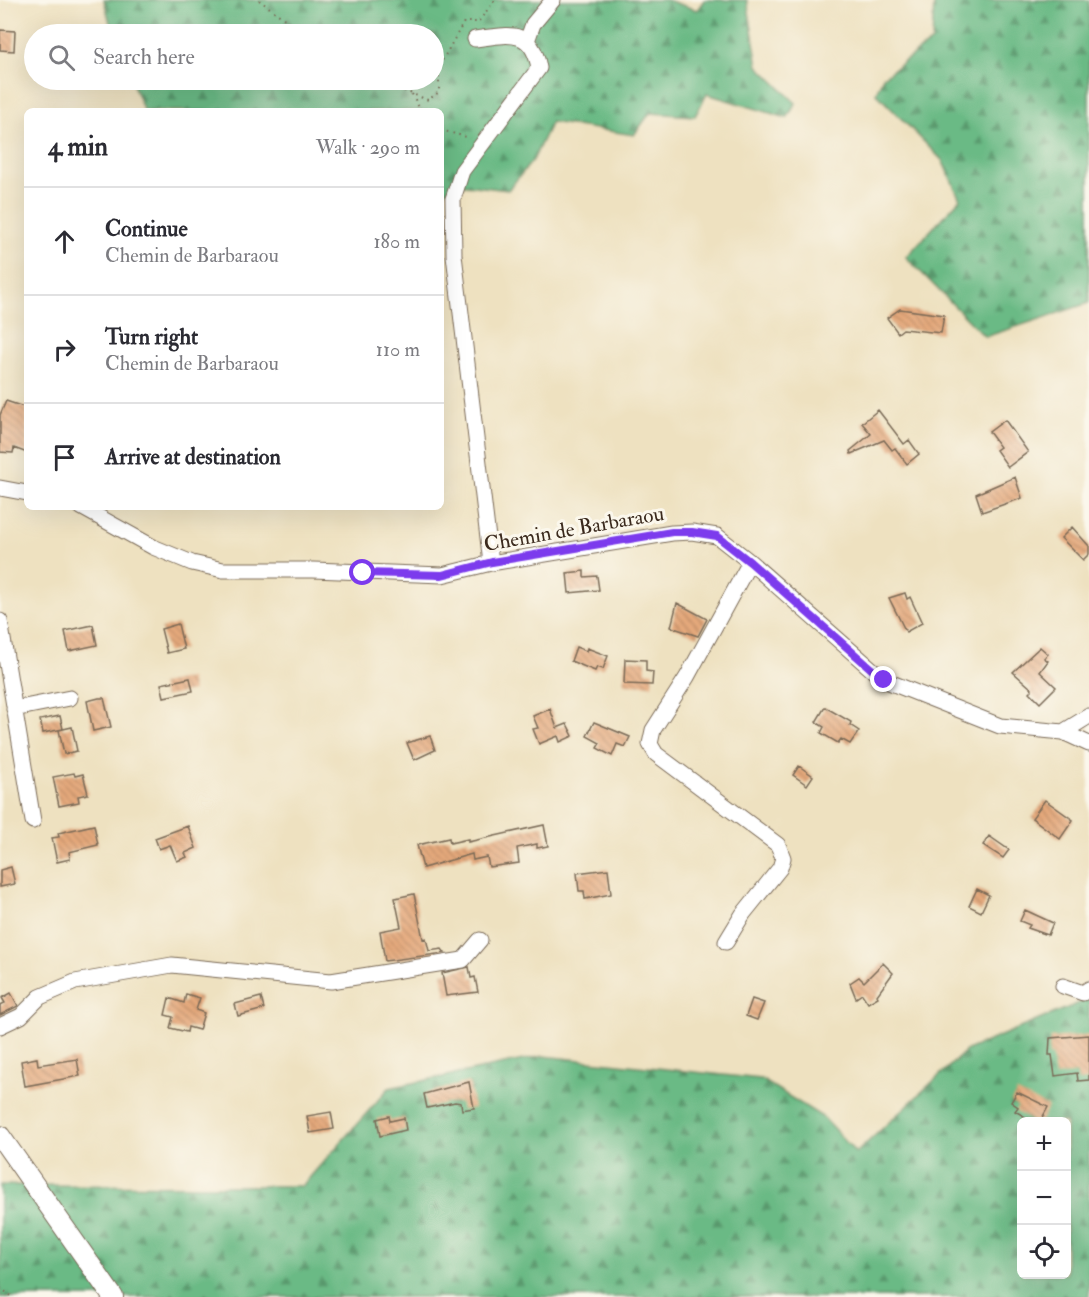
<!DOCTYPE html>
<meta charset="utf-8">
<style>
:root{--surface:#fff;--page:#f7f7f7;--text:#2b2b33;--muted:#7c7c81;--line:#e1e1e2}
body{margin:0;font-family:"IM FELL Double Pica",serif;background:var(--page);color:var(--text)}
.controls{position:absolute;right:18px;bottom:18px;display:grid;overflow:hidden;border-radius:9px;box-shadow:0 6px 24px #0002}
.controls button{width:54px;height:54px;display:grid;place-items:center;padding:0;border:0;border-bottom:2px solid var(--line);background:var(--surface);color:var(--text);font:30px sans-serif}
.stop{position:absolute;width:18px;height:18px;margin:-14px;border:4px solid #7c3aed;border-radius:50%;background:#fff}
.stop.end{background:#7c3aed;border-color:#fff;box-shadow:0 2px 6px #0008}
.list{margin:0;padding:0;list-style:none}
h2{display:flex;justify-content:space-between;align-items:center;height:78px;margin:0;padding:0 24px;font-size:26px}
h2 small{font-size:20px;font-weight:400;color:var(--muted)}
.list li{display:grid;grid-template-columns:39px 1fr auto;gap:18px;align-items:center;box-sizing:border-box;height:108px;padding:0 24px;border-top:2px solid var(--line)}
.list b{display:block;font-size:22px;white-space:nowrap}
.list p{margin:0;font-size:20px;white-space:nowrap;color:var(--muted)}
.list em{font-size:20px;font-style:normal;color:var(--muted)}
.icon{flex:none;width:33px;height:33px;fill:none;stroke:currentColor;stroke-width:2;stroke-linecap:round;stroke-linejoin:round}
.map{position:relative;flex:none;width:1089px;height:1297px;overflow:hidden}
.search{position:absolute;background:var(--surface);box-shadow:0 6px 24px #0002;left:24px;top:24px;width:420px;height:66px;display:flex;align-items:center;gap:15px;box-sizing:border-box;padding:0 21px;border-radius:33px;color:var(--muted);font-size:22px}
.panel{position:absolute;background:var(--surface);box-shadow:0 6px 24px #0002;left:24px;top:108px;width:420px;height:402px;border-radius:9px}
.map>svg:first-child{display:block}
.forest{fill:url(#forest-firs);stroke:#527252;stroke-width:1.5;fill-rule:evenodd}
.building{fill:url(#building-back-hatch)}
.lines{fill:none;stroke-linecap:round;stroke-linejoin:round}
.minor-casing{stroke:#7a6a57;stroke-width:17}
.major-casing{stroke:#7a6a57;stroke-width:22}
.path{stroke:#7a6a57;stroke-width:2;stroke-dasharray:1.5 4.5;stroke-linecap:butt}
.minor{stroke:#fff;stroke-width:15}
.major{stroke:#fff;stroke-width:20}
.route{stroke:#7c3aed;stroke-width:8}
.labels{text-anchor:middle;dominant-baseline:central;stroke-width:6;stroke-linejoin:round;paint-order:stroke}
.street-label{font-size:21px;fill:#3b2a1e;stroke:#fbf7ec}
</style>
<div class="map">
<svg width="1089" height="1297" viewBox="0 0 1089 1297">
<defs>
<pattern id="forest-firs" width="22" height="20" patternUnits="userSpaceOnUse" patternTransform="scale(1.5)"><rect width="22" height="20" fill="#6aba85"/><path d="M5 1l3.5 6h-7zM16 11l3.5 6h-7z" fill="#58976c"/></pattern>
<pattern id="building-back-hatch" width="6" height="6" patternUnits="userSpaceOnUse" patternTransform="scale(1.5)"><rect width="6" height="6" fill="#e5a97c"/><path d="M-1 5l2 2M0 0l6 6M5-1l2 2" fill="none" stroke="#bb8a65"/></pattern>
</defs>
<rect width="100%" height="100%" fill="#fbf7ec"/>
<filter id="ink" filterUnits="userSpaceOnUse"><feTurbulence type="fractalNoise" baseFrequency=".0167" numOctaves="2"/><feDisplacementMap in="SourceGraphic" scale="12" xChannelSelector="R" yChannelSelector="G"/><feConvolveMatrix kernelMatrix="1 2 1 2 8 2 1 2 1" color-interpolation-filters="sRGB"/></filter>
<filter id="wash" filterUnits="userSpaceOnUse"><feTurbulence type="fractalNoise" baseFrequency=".008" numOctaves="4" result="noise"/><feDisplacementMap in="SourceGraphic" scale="24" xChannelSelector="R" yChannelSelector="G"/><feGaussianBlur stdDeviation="1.35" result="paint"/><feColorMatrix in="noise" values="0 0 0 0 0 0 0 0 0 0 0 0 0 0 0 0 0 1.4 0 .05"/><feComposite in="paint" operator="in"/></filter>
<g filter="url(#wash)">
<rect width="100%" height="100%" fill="#eee1c0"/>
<path class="forest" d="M104 0H667L697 10 704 0H747L758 66 796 103 787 118 707 94 695 116 650 113 634 135 551 122 533 160 508 190 457 184 441 194V111H144L131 80H434V34H113Z
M931 0H1089V303L985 337 906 257 960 199 942 160 876 93 883 77 932 41 934 2Z
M1089 999V1297H0V1185L302 1186 389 1088 543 1056 761 1079 824 1118 856 1153 967 1050ZM1022 1122H1066V1274H1022Z"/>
<g id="blocks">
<path class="building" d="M0 30 15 31 14 51 0 50Z
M900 309 944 315 941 333 903 329 898 333 887 318Z
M6 401 27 408V453L14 448 13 453 0 452V415Z
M878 410 904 444 909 440 919 454 907 464 895 448 892 450 884 440 851 454 850 451 871 434 862 423Z
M1005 420 1028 452 1008 467 996 450 1000 447 989 432Z
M1015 477 1022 498 982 512 976 494Z
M1072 527 1089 546V554L1083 560 1061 538Z
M584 571V577L597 576 599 590 569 593 567 573Z
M905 593 907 599 910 597 922 623 906 632 889 598Z
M677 603 707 619 698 636 671 627Z
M178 624 184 649 167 653 161 629Z
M93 625 97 645 69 651 65 631Z
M576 647 586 651 587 648 608 656 603 669 597 667 595 671 571 661Z
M1040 647 1048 654 1044 658 1048 661 1040 672 1056 687 1040 703 1029 692 1032 689 1013 672Z
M625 659 646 660V671L653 672 652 685 624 684Z
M190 678 193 691 164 697 161 684Z
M99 698H104L111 727 93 731 87 701Z
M825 707 851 722 850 725 859 731 850 744 841 739 838 743 821 733 824 727 816 722Z
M550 709 557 728 567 724 573 736 560 742 558 736 539 744 533 729 538 728 533 716Z
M60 716 63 729 43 733 40 720Z
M594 722 630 737 625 747 617 744 612 756 597 748 600 743 587 736Z
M72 727 77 751 64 754 59 730Z
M430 736 435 750 414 760 407 743Z
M799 766 813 776 807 785 793 775Z
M74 773 75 776 83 774 88 794 78 796 79 802 59 806 53 777Z
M1045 800 1073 820 1060 839 1032 818Z
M94 825 98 845 69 852 70 859 57 862 52 838 59 837 58 833Z
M544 825 548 846 537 848V844L517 848 519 863 489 867 487 857 473 860 472 854 423 868 417 845 449 838 450 843 468 839V842Z
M188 826 196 848 185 853 187 857 177 861 170 845 159 849 155 838Z
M989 836 1009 850 1003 858 983 845Z
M11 867 15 884 0 887V870Z
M608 869 611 894 585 899 584 891H579L577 873Z
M977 889 989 895 981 912 969 906Z
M414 894 423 939 426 938 429 951 442 949 445 953 385 961 380 931 401 927 395 898Z
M1025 910 1053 923 1048 935 1028 928 1030 925 1020 921Z
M883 963 893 973 877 995 878 997 868 1003 862 994 856 998 850 983 859 977 864 982Z
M469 967 471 978 475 977 478 992 446 996 442 973Z
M11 993 18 1006 0 1015V1005L5 1003 2 998Z
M186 994 200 998 196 1010 204 1013 199 1030 188 1027 187 1032 170 1028 173 1017 165 1015 169 998 184 1003Z
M261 997 264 1009 238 1016 235 1004Z
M752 999 764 1003 757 1020 746 1016Z
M1089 1035V1080L1078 1081 1077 1073 1055 1076 1052 1055H1049L1050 1038Z
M37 1058 38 1065 77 1059 80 1076 25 1086 21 1061Z
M469 1082 474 1108 462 1110 461 1103 455 1102 427 1108 424 1094Z
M1017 1092 1048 1107 1040 1122H1034L1015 1111 1018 1107 1011 1102Z
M331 1112 334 1129 310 1133 307 1116Z
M389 1116 390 1121 404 1118 406 1130 380 1136 377 1119Z"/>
</g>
</g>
<g filter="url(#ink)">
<use href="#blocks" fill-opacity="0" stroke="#7a6a57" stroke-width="1.5"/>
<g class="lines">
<defs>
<path id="minor" d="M475 39C507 35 532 27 539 68L462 171 453 199 454 255 491 563
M527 41 533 24 553 0
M0 488 27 493
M81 507 153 547 192 563 223 570H313L442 575 491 563 672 533 692 532 717 536 750 562 884 680 1000 726 1063 732 1089 744
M0 621 33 821
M14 709 70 698
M1063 732 1089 716
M726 942 743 914 780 868 783 858 778 845 656 754 650 744 653 730 687 677 750 562
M1063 986 1083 993 1089 989
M0 1026 21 1016 40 997 75 982 172 965 331 981 463 960 480 940"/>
<path id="major" d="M0 1136 113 1297"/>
</defs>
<use href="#minor" class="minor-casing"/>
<use href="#major" class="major-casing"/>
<path class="path" d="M259 0 305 34
M479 21 495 0
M376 80 428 100 439 92V66L464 22H478
M412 94 421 111
M441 130 470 138
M0 1288 13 1297"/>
<use href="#minor" class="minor"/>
<use href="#major" class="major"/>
</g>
</g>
<g class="lines" filter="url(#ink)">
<path class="route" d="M363 573 442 575 492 562 672 532H692L717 536 750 562 884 680"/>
</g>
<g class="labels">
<g class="street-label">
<text transform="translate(574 529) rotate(-10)">Chemin de Barbaraou</text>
</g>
</g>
</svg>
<div class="controls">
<button>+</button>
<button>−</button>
<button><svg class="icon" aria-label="locate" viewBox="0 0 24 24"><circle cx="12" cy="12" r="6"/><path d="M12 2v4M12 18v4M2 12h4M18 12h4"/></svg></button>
</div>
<div class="stop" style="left:363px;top:573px"></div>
<div class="stop end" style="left:884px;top:680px"></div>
<div class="search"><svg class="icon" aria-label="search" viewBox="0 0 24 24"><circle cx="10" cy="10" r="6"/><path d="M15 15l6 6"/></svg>Search here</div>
<section class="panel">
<h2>4 min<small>Walk · 290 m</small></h2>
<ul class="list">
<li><svg class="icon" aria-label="ahead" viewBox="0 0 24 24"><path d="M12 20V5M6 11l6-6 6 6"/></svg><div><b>Continue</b><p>Chemin de Barbaraou</p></div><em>180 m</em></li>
<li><svg class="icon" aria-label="right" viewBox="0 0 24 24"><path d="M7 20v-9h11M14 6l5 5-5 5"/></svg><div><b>Turn right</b><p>Chemin de Barbaraou</p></div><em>110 m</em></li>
<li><svg class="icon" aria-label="arrive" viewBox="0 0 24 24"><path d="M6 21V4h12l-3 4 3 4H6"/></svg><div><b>Arrive at destination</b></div></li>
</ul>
</section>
</div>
